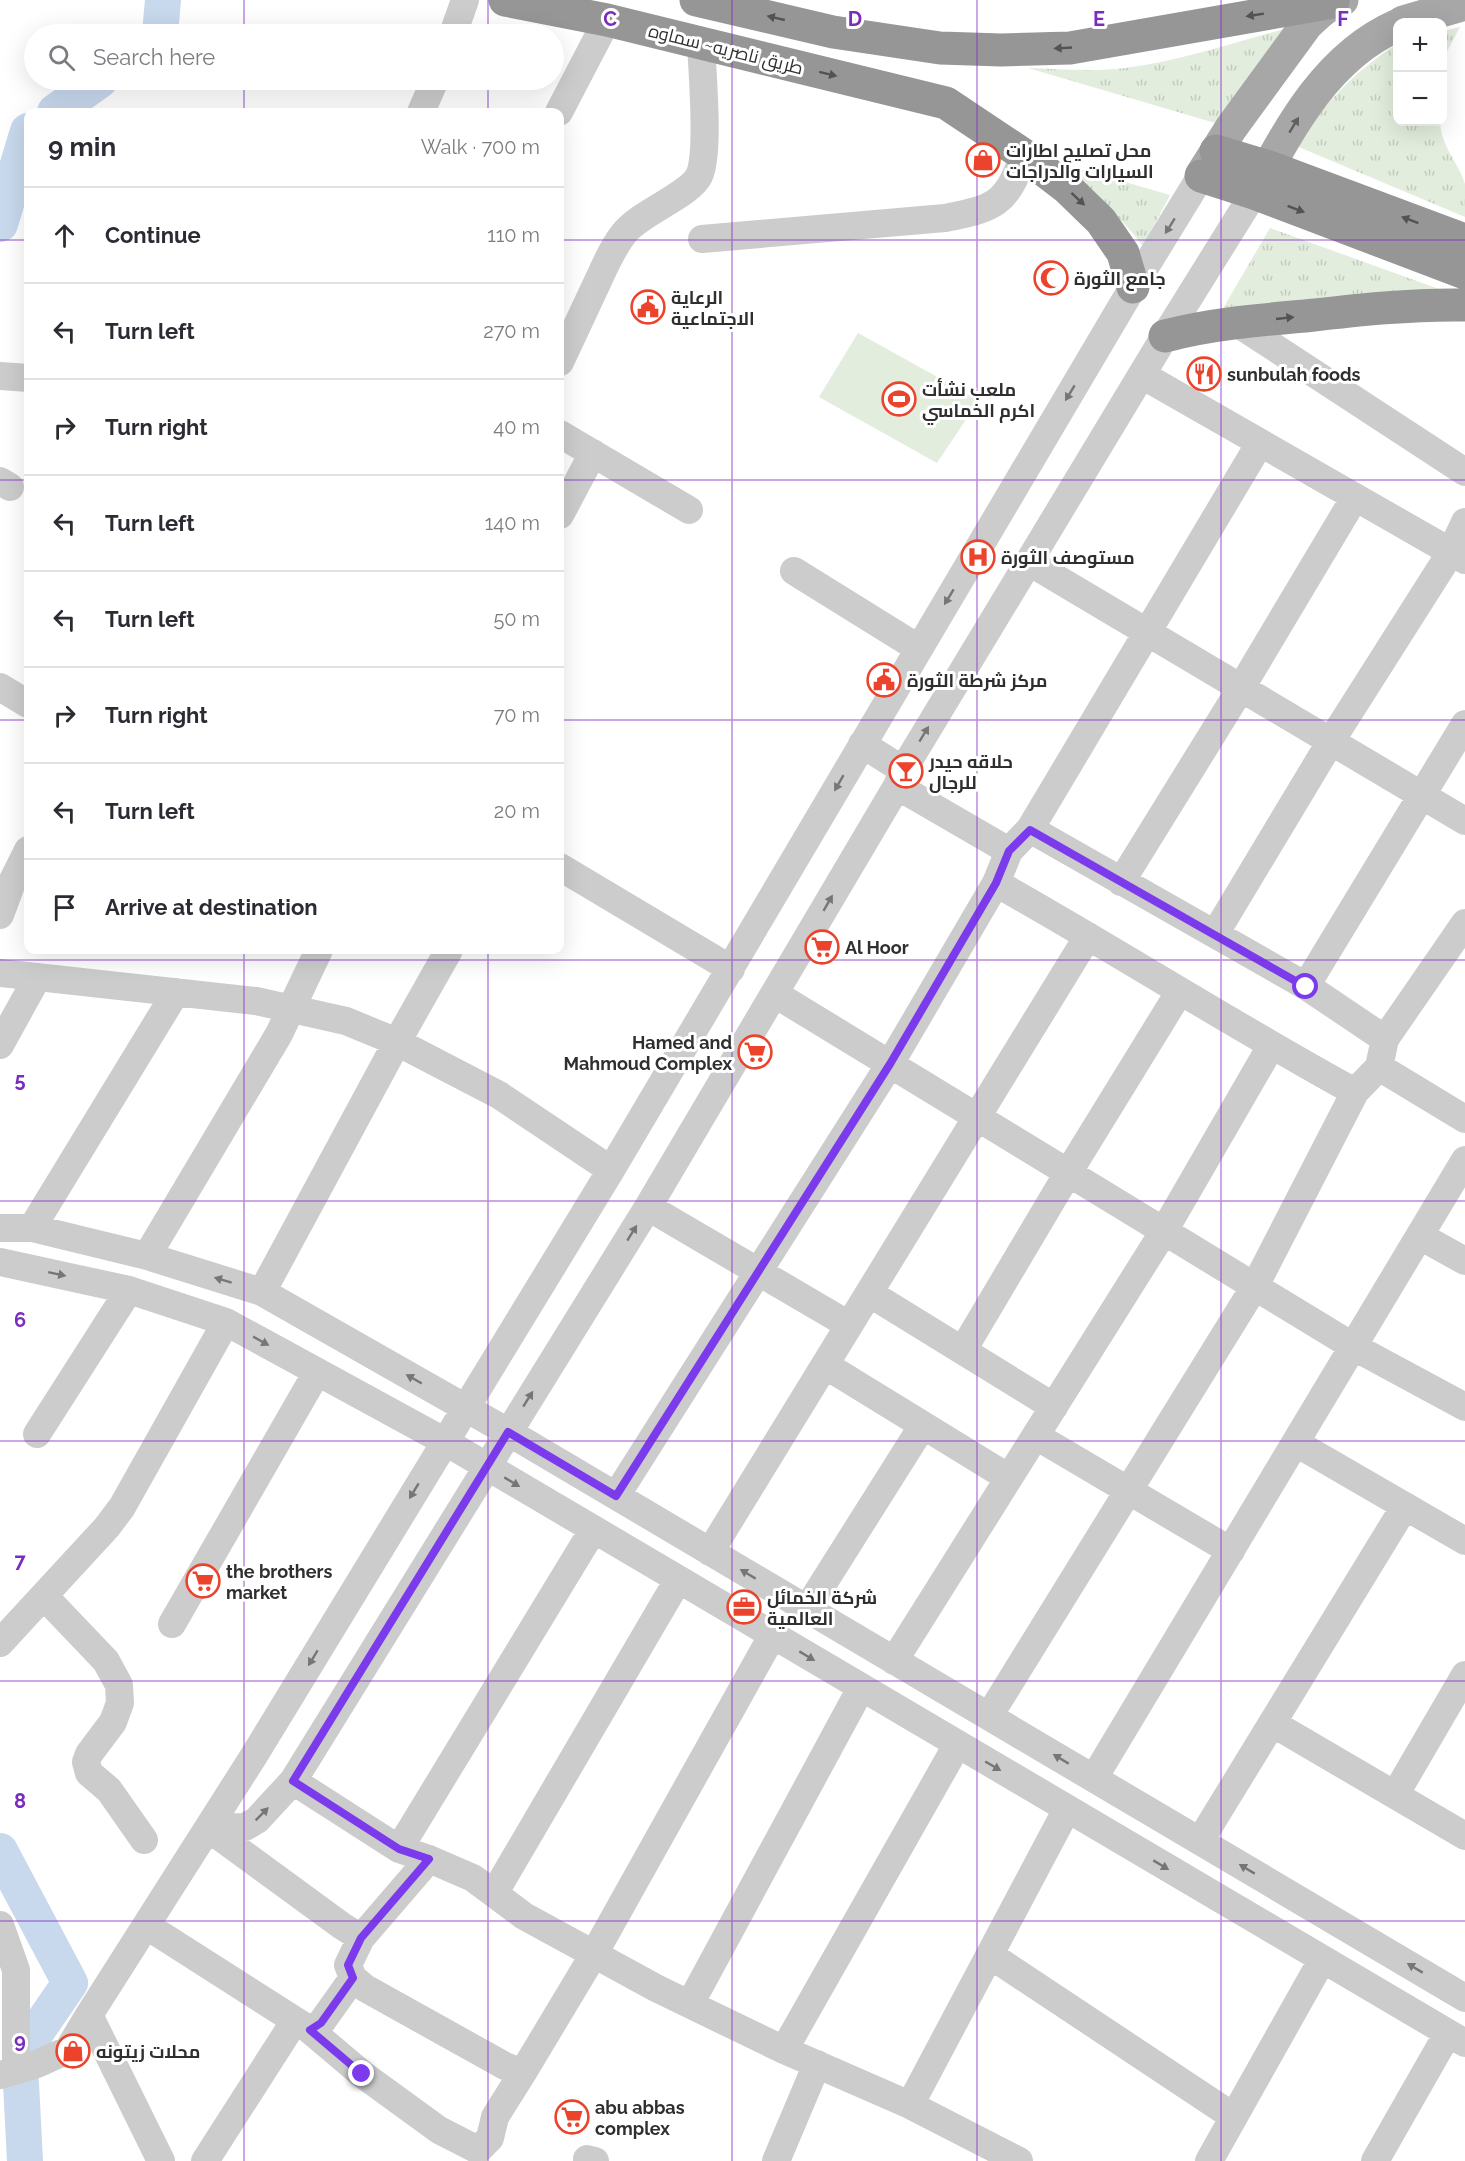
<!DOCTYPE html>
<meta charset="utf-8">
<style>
:root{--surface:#fff;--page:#f2f2f3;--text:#2b2b33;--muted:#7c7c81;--line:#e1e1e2}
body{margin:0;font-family:Raleway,Cairo,sans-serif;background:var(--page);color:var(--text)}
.controls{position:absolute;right:18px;top:18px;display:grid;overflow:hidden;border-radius:12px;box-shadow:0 6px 24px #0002}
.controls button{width:54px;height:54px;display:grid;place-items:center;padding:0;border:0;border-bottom:2px solid var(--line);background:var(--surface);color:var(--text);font:30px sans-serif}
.stop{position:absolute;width:18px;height:18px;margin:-14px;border:4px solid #7c3aed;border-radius:50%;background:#fff}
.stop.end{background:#7c3aed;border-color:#fff;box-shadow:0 2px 6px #0008}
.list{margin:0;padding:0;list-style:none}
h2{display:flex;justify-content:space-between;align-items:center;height:78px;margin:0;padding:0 24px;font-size:26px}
h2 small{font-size:20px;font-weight:400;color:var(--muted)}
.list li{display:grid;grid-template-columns:39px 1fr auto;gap:18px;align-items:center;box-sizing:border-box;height:96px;padding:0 24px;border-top:2px solid var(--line)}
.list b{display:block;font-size:22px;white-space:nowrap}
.list em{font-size:20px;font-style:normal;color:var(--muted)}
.icon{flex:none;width:33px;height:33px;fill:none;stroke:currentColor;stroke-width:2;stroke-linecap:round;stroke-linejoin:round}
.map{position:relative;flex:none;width:1465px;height:2161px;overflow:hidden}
.search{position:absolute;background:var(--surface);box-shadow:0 6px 24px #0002;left:24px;top:24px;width:540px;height:66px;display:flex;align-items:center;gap:15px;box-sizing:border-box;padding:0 21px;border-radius:33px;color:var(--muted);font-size:22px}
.panel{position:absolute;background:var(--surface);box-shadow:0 6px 24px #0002;left:24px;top:108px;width:540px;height:846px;border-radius:12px}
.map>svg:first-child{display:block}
.grass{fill:url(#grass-tufts)}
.garden{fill:#e2eddd}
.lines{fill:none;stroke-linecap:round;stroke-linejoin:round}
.river{stroke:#c8d8ed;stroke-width:36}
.minor{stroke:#ccc;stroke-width:28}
.major{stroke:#a7a7a7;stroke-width:33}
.highway{stroke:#969696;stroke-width:33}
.oneway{fill:#535353}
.oneway2{fill:#5f5f5f}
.oneway3{fill:#767676}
.route{stroke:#7c3aed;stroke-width:8}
.grid{fill:none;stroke:#7b2cbf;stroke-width:1.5;stroke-opacity:0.55}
.labels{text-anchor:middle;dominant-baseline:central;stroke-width:6;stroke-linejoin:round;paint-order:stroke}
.street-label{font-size:18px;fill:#2f2f2f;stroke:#fff}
.poi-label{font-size:18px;font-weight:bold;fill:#2f2f2f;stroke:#fff;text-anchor:start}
.grid-label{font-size:20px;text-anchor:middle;font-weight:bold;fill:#7b2cbf;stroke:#fff;stroke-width:6;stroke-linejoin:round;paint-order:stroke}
</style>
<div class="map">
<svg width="1465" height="2161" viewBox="0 0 1465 2161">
<defs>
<pattern id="grass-tufts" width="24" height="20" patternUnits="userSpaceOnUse" patternTransform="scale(1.5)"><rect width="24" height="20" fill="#e2eddd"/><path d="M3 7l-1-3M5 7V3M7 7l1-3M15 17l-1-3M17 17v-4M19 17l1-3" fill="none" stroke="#c2ccbe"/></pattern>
</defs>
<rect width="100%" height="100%" fill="#fff"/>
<path class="grass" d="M1291 27 1215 123 1028 68C1060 69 1093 72 1125 68 1181 61 1236 42 1291 27Z
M1460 27 1443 59V64V31Z
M1397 44 1398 122H1440C1442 149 1458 161 1465 184 1465 193 1465 207 1465 217L1294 145C1328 102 1351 74 1397 44Z
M1053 161 1170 195 1143 246C1117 212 1086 187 1053 161Z
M1270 228 1450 293 1222 310Z"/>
<path class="garden" d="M858 333 979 400 937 463 819 397Z"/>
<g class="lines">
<path class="river" d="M160 34 163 0
M55 112 100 80
M0 224 28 131
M0 1851 70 1983 20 2056
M21 2083 25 2161"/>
<path class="minor" d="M453 34 465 0
M421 112 435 80
M559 112 607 20
M702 239 945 218C995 208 1006 205 1024 155
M1237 323 1465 472
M560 362C572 336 585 309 597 283 605 266 613 246 626 231 644 211 689 195 699 176 710 153 702 71 701 43
M1142 375 1465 560
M0 376 28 378
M560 434 689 510
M0 481 10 487
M560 515 593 453
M1029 562 1465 821
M794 571 918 648
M0 687 28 704
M862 744 903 770
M897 786 1009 851
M1030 829 1306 986 1385 1039
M560 867 731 969
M1121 882 1241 688 1355 497
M996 883C1117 951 1234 1026 1355 1092
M0 915 13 880 28 850
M1215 934 1331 741 1451 552 1465 522
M0 973 256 1001 346 1021 397 1042 499 1095 611 1170
M1306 986 1465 724
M775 994 1354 1347 1465 1407
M0 1045 37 978
M1379 1067 1465 1119
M648 1207 849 1325
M0 1228H32L147 1256 262 1292 508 1432 1465 1998
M32 1228 176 992
M1420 1236 1465 1261
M147 1256 279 1034 319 950
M0 1262 129 1290 226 1322 444 1441 1465 2043
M262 1292 397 1042 449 950
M869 1293 1054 1407
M963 1350 1068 1173 1180 991
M825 1365 1009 1478
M37 1434 129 1290
M1036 1436 1231 1551
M1296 1443 1465 1541
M616 1496 890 1064 996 883 1009 851 1030 829 1260 443
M710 1552 1088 936
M44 1596 106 1661 119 1685 120 1703 113 1722 89 1754 86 1762 89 1773 109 1790 144 1840
M807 1609 923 1425
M172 1624 317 1372
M0 1643 107 1527 122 1507 226 1322
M894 1661 1164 1231 1271 1046
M989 1716 1255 1286 1355 1092 1379 1067 1385 1039 1465 923
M1272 1723 1465 1836
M1094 1778 1465 1160
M293 1781 399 1849 429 1859 473 1878 524 1916 656 1988 784 2050 910 2105 1019 2161
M1395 1795 1465 1675
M208 1828 245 1827 257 1820 293 1781 648 1207 897 786 903 770 1165 336 1254 193
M208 1828 342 1926 361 1938 429 1859
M1200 1841 1405 1506
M399 1849 593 1530
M495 1892 678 1580
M0 1925 16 1970V2071
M147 1926 310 2030 321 2023 353 1978
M361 1938 348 1965 353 1978 365 1988 505 2066 515 2070 525 2069 594 1954 772 1636
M990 1955 1234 2117
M690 2004 861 1688
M89 2015 161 2161
M310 2030 362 2074 439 2130 478 2150 490 2138 495 2117 525 2069
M784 2050 957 1745
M0 2075 37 2064 68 2050 89 2015 255 1754 611 1170 1133 287 1201 176
M910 2105 1067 1809
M587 2159 595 2161
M205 2161 294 2022
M776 2161 817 2064
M1209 2161 1322 1960
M1375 2161 1448 2033"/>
<path class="major" d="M1403 22 1465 4
M1202 174 1231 128 1307 24C1318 14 1327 4 1342 0
M1255 192C1290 127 1327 56 1398 25"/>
<path class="highway" d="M505 0 607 20 946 103 1024 155 1067 188 1101 221 1123 253 1133 287
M696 0 833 32 940 48 1001 50 1070 48 1333 2
M1216 151 1269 167 1465 240
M1201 176 1254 193 1465 273
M1165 336C1211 324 1258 320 1305 316 1358 310 1411 304 1465 305"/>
</g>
<defs><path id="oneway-solid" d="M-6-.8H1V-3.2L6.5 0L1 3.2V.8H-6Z" transform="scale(1.5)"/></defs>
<g class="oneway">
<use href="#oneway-solid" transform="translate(1255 15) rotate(171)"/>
<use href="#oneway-solid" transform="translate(776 18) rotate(-167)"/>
<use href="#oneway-solid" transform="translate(1063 48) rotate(177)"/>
<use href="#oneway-solid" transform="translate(828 74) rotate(14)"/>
<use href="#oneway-solid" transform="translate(1078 199) rotate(43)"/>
<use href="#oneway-solid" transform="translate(1296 209) rotate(21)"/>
<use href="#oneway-solid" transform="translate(1410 220) rotate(-159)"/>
<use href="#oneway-solid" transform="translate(1285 318) rotate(-6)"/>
</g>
<use class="oneway2" href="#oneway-solid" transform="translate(1294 125) rotate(-59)"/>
<g class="oneway3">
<use href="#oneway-solid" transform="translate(1170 226) rotate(122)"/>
<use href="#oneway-solid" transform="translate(1070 393) rotate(121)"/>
<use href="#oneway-solid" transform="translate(949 597) rotate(121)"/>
<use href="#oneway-solid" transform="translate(924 734) rotate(-59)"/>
<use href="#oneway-solid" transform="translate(839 783) rotate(120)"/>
<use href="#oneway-solid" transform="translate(828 903) rotate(-60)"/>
<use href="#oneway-solid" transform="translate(632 1233) rotate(-58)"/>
<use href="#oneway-solid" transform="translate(57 1274) rotate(12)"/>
<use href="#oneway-solid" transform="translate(223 1280) rotate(-163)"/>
<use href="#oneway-solid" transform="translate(261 1341) rotate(29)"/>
<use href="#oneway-solid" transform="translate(414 1379) rotate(-150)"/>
<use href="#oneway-solid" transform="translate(528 1399) rotate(-58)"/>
<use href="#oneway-solid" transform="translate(512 1482) rotate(31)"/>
<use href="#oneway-solid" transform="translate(414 1491) rotate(121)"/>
<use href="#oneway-solid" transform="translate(748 1574) rotate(-149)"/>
<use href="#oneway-solid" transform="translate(807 1656) rotate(31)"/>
<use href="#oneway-solid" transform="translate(313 1658) rotate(121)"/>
<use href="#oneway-solid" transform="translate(1061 1759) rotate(-149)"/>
<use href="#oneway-solid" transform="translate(993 1766) rotate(30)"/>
<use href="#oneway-solid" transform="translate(262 1814) rotate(-45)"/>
<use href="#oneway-solid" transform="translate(1161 1865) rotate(31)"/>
<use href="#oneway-solid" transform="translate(1247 1869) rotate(-149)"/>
<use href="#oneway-solid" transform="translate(1415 1968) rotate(-149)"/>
</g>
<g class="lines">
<path class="route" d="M362 2074 310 2030 321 2023 353 1978 348 1965 361 1938 429 1859 399 1849 293 1781 508 1432 616 1496 890 1064 996 883 1009 851 1030 830 1306 987"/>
</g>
<path class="grid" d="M244 0V34M488 0V34M732 0V2161M977 0V2161M1221 0V2161M244 80V112M488 80V112M0 240H28M560 240H1465M0 480H28M560 480H1465M0 720H28M560 720H1465M244 950V2161M488 950V2161M0 960H1465M0 1201H1465M0 1441H1465M0 1681H1465M0 1921H1465"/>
<defs>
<symbol id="shop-ring" viewBox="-11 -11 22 22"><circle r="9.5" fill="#fff" stroke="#eb432c" stroke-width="1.5"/><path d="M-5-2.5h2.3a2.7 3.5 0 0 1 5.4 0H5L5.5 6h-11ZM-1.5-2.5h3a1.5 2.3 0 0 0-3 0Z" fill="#eb432c"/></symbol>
<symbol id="mosque-ring" viewBox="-11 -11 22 22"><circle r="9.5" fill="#fff" stroke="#eb432c" stroke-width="1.5"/><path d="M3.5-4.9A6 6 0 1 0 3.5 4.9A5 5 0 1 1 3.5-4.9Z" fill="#eb432c"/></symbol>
<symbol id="civic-ring" viewBox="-11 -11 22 22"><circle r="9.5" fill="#fff" stroke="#eb432c" stroke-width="1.5"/><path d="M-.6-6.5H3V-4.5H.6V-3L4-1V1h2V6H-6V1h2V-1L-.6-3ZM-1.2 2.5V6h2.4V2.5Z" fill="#eb432c"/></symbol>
<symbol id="restaurant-ring" viewBox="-11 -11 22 22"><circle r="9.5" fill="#fff" stroke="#eb432c" stroke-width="1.5"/><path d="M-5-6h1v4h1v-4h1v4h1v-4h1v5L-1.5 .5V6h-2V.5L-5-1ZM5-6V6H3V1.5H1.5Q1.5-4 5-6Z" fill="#eb432c"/></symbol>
<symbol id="stadium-ring" viewBox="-11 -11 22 22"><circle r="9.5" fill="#fff" stroke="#eb432c" stroke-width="1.5"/><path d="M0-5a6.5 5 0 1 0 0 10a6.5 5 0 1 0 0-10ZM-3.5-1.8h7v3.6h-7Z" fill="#eb432c"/></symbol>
<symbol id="hospital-ring" viewBox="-11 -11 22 22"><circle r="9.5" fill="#fff" stroke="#eb432c" stroke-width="1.5"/><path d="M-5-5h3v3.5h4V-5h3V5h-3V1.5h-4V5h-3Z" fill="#eb432c"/></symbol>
<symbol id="bar-ring" viewBox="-11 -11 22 22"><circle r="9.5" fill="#fff" stroke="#eb432c" stroke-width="1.5"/><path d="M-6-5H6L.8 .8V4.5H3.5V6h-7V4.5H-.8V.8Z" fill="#eb432c"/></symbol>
<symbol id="supermarket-ring" viewBox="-11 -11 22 22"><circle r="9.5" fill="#fff" stroke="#eb432c" stroke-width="1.5"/><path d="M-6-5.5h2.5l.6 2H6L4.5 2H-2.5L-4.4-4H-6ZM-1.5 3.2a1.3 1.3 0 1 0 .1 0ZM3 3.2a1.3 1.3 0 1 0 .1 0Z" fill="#eb432c"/></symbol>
<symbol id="office-ring" viewBox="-11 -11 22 22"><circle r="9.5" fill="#fff" stroke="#eb432c" stroke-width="1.5"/><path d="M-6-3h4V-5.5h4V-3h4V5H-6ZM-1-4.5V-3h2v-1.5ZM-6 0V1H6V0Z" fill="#eb432c"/></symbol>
</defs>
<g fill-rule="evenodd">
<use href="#shop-ring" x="964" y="141" width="38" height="38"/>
<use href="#mosque-ring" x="1032" y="259" width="38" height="38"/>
<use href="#civic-ring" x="629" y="288" width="38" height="38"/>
<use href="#restaurant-ring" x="1185" y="355" width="38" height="38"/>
<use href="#stadium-ring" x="880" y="380" width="38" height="38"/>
<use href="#hospital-ring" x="959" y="538" width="38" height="38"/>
<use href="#civic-ring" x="865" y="661" width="38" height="38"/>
<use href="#bar-ring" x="887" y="752" width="38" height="38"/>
<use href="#supermarket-ring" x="803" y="928" width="38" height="38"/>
<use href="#supermarket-ring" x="736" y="1033" width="38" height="38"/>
<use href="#supermarket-ring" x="184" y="1562" width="38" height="38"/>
<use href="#office-ring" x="725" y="1588" width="38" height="38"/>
<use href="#shop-ring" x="54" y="2032" width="38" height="38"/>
<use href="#supermarket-ring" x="553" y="2098" width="38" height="38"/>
</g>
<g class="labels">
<g class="street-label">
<text transform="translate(726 49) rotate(14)">طريق ناصريه~ سماوه</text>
</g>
<g class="poi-label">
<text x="1006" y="150">محل تصليح اطارات<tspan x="1006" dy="21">السيارات والدراجات</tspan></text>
<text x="1074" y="278">جامع الثورة</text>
<text x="671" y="297">الرعاية<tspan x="671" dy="21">الاجتماعية</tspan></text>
<text x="1227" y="374">sunbulah foods</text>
<text x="922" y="389">ملعب نشأت<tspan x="922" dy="21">اكرم الخماسي</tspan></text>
<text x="1001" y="557">مستوصف الثورة</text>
<text x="907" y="680">مركز شرطة الثورة</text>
<text x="929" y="761">حلاقه حيدر<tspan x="929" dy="21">للرجال</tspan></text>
<text x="845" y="947">Al Hoor</text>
<text x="732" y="1042" text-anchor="end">Hamed and<tspan x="732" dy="21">Mahmoud Complex</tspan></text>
<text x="226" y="1571">the brothers<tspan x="226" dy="21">market</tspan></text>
<text x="767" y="1597">شركة الخمائل<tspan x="767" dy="21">العالمية</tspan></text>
<text x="96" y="2051">محلات زيتونه</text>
<text x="595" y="2107">abu abbas<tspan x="595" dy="21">complex</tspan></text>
</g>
</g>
<g class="grid-label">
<text x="610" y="26">C</text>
<text x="855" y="26">D</text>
<text x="1099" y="26">E</text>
<text x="1343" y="26">F</text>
<text x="20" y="1087">5</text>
<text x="20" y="1327">6</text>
<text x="20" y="1568">7</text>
<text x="20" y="1808">8</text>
<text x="20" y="2048">9</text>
</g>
</svg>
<div class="controls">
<button>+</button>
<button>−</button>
</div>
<div class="stop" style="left:1306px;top:987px"></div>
<div class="stop end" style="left:362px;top:2074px"></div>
<div class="search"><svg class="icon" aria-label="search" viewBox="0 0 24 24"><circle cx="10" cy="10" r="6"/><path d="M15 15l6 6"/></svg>Search here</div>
<section class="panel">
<h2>9 min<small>Walk · 700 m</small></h2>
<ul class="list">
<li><svg class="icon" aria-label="ahead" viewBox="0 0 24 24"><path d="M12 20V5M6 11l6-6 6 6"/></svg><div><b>Continue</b></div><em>110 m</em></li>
<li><svg class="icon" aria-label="left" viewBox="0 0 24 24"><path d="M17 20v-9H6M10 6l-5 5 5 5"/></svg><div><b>Turn left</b></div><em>270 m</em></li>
<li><svg class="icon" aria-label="right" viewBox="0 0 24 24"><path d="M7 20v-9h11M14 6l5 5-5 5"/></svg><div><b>Turn right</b></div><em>40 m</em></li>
<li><svg class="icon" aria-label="left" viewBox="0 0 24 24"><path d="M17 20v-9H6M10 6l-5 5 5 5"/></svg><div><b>Turn left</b></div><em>140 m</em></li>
<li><svg class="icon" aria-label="left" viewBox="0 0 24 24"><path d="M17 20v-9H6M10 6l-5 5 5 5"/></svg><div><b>Turn left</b></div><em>50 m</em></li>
<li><svg class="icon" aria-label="right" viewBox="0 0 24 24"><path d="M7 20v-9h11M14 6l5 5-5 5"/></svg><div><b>Turn right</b></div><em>70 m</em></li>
<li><svg class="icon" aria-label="left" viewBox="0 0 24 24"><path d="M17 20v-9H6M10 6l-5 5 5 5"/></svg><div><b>Turn left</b></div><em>20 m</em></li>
<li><svg class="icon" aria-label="arrive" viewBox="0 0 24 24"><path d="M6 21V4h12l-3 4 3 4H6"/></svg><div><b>Arrive at destination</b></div></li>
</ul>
</section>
</div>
